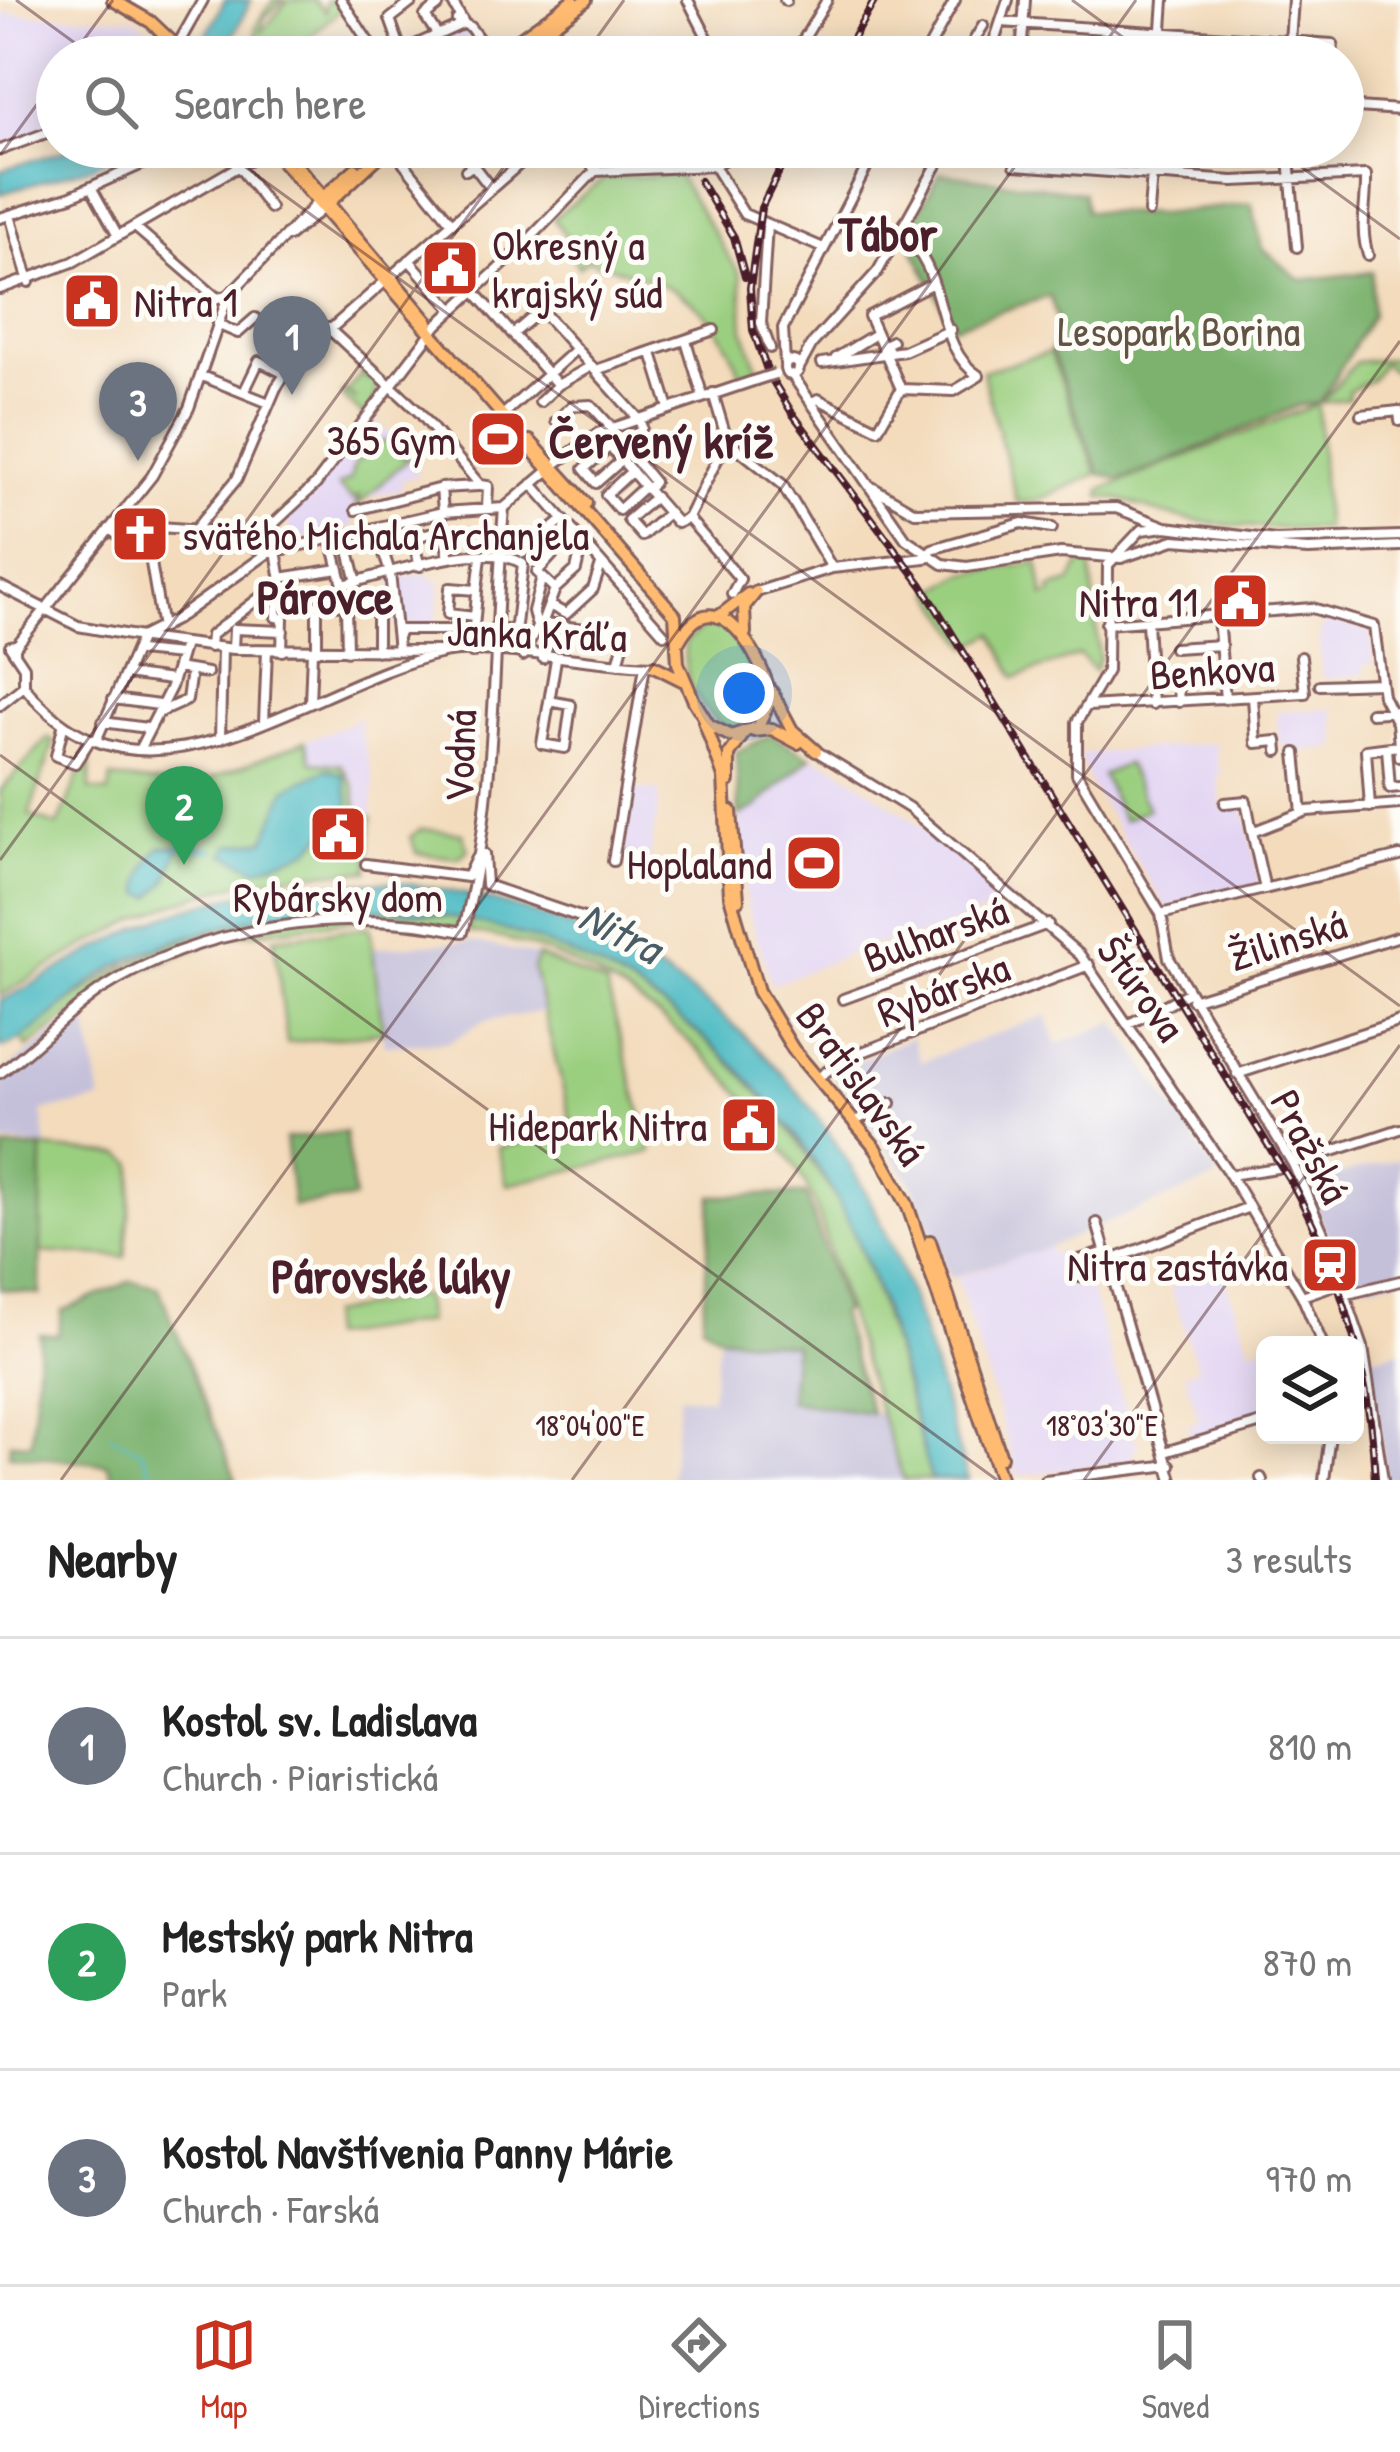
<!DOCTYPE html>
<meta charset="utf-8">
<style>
:root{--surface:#fff;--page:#f6f6f6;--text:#222;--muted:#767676;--line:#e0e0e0;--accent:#c8321e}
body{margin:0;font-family:"Patrick Hand",sans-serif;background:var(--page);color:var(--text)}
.controls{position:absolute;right:36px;bottom:36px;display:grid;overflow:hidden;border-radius:18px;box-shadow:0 6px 30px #0003}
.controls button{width:108px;height:108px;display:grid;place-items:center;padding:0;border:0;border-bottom:3px solid var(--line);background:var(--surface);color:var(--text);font:60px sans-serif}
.you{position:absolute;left:744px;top:693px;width:42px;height:42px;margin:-30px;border:9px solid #fff;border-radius:50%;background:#1a73e8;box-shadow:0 0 0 18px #1a73e833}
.badge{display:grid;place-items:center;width:78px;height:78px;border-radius:50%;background:var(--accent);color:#fff;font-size:39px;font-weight:700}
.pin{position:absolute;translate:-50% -99px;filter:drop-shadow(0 3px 6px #0008)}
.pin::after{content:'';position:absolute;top:63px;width:42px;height:36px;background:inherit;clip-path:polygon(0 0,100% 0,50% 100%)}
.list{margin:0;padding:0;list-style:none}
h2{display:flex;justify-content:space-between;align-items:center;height:156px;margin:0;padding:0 48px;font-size:51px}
h2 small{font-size:39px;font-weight:400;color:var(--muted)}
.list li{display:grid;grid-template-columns:78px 1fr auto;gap:36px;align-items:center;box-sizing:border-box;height:216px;padding:0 48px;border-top:3px solid var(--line)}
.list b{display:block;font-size:45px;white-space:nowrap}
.list p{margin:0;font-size:39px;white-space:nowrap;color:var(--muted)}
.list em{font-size:39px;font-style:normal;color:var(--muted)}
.icon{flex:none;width:66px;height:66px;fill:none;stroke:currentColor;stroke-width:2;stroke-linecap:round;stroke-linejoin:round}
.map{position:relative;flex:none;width:1400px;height:1480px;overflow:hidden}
.search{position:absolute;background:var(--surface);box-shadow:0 6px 30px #0003;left:36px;right:36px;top:36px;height:132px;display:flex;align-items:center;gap:30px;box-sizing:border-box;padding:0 42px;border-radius:66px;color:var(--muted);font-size:45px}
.sheet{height:804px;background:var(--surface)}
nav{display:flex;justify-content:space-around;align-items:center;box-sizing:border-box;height:168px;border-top:3px solid var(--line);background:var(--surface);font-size:33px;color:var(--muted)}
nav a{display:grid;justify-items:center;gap:6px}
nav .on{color:var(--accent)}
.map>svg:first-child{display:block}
.built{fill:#e2d4f3}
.industrial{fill:#c5c0da}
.green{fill:#9bcf80;stroke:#727756;stroke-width:3}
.forest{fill:#7cb26e;stroke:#63684c;stroke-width:3}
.water{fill:#4ab9c2;stroke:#4a6c76;stroke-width:3}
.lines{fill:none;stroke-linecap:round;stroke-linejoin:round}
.stream{stroke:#4ab9c2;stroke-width:3}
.canal{stroke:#4ab9c2;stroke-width:6}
.minor-casing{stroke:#85615e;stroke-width:14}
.major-casing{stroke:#85615e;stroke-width:16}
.minor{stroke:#fff;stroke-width:8}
.major{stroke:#ffbb71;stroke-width:10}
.rail-casing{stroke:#4a1f2b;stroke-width:8}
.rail{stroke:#fdfcf7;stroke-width:3;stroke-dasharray:9;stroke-linecap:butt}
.minor-bridge-casing{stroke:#85615e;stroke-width:14;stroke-linecap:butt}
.minor-bridge{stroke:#fff;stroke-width:8}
.ticks{fill:none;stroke:#4a1f2b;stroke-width:3;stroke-opacity:0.45}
.labels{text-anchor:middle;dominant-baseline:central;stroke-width:10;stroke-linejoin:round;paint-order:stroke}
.poi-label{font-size:42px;fill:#4a1f2b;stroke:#fdfcf7;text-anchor:end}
.park-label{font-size:42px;fill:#625444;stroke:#fdfcf7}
.street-label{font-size:42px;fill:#4a1f2b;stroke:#fdfcf7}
.water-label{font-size:45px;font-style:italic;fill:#4a5d67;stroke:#fdfcf7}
.quarter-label{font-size:48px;font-weight:bold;fill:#4a1f2b;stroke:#fdfcf7}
.ticks-label{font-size:30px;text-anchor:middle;fill:#4a1f2b;stroke:#fdfcf7;stroke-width:10;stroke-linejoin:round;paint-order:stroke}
</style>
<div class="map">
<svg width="1400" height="1480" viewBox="0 0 1400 1480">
<rect width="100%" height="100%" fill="#fdfcf7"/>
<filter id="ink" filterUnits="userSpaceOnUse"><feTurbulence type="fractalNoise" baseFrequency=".00833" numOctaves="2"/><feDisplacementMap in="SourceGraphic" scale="24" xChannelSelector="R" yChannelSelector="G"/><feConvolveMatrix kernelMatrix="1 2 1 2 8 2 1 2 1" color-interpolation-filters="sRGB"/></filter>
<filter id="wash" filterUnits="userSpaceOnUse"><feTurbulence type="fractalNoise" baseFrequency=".004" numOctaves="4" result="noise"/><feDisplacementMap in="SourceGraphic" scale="48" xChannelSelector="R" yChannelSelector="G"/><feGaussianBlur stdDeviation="2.7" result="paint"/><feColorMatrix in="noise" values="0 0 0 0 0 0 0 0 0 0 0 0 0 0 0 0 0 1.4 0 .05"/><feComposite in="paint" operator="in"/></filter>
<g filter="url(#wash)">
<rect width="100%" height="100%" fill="#f3dbbc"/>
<path class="built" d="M0 13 134 18 170 47 160 57H57V125L7 146 0 138Z
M464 28 482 57H433L425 45Z
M372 419 417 457 418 475 401 481 402 489 369 497 351 509 354 527 295 539 286 520Z
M429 572 430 580 441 582 435 625 394 624 391 580Z
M1328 618 1371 634 1373 664 1364 665V675L1322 679 1319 636Z
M1333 709 1337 748 1287 752 1286 744 1279 745 1277 711Z
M362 718 359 727 374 780 372 817 358 816 351 776 344 768 312 762 305 741Z
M1216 743 1218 768 1225 772 1218 773 1221 808H1244L1260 885 1167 909 1090 784 1080 754Z
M811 757 835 766 906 815 1012 900 933 933 871 945 772 985 747 907 739 816 754 809Z
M631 788 660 792 650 860 620 861Z
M1049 1247 1051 1254 1061 1251 1064 1261 1074 1258 1075 1277 1086 1274 1137 1446 1129 1461 1018 1476 957 1277Z
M1220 1265 1250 1349 1265 1346V1417L1193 1440 1188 1425 1199 1420 1185 1373 1198 1368 1170 1287Z"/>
<path class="industrial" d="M472 941 538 956 533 968 545 1011 484 1021 449 1042 384 1045 373 948Z
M85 1010 101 1101 42 1111 47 1147 0 1142V1075Z
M1046 1015 1057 1044 1116 1022 1219 1177 1049 1247 950 1278 914 1186 833 1072 912 1037 921 1062Z
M1400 1159V1278L1372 1284 1361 1282 1355 1273 1345 1276 1305 1183Z
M719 1336 794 1345 789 1401 879 1413 904 1480H670L679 1395 711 1398Z
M1400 1350V1480H1386L1369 1358Z"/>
<path class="green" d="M274 0H284L264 18 261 33 288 0H314L325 12 326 0H331L341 9 288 57 263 49C246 27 263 16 274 0Z
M677 174 741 276 744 330 758 369 741 375C709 292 667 283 587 260L579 267 562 243 567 238 553 218 605 178Z
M1050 352 1097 474 1036 501 1017 502 982 371Z
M1400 358V377L1383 363 1371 380 1348 392 1349 398 1321 403 1356 362Z
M358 359 377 376 375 403 364 416 341 396 344 391 356 400 347 391 361 374 371 381 355 364Z
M1318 404 1325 529C1273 529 1215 527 1164 514 1138 507 1131 499 1101 497V490Z
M379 442H393L402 457 411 456 355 508 359 496 352 500 338 486 350 480 354 464Z
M1038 562 1044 597 1052 594 1050 589 1071 583 1080 564H1091L1099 657 1095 671 1079 655 1015 678 994 633 969 647 933 592 964 574Z
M708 624 732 630 763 690 757 720 737 730C704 726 678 672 686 641Z
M48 738 54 742 29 815 58 826 90 747V790L109 793 111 778 190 787 305 741 312 762 341 765 354 786 358 815 372 817 368 871C208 872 133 916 0 996V791Z
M1127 764 1148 809 1123 820 1102 775Z
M421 829 462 833 468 850 458 858 417 853 410 837Z
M354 908 464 918 461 928 360 919 228 936 120 978 27 1048 20 1037C131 953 212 915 354 908Z
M469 920C611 953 726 1035 807 1155 824 1180 843 1207 854 1234 886 1313 908 1398 931 1480H904C879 1414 858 1347 837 1279 827 1248 821 1211 805 1183 738 1066 609 951 470 932Z
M370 927 383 1032 287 1043 274 938Z
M538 956 606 985 652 1152 507 1185 498 1148 573 1130 533 968Z
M42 1148 122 1155 134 1164 125 1257 41 1252Z
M423 1295 427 1322 328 1337 329 1314Z"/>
<path class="forest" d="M940 173 1083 192 1086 211 1158 214 1252 204 1262 248 1300 280 1372 272V315L1320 403 1300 405 1138 474 1120 479 1100 474 1051 350 1060 330 1050 296 953 326 906 235Z
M771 735 811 757 754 809 739 816 736 752Z
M345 1132 354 1199 293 1206 285 1139Z
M4 1148H42L40 1295 0 1289Z
M806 1194 844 1311 839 1313 871 1413 789 1401 794 1345 719 1336 702 1324 712 1196Z
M131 1281 158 1286 236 1480H114L107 1464 9 1454 10 1442 31 1443 40 1334 58 1335 62 1311Z"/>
<path class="water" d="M225 0H251L223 57H195Z
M77 147H131L93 166 0 194V170Z
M327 769 344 775 350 806 308 851 257 869 225 854 230 845 265 840 286 789Z
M180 846 167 881 152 897 142 894C138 879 149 858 160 847Z
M391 882C593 906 755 1000 858 1179 911 1269 936 1381 968 1480H931C909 1400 887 1304 852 1229 741 996 481 859 227 925 182 937 132 954 94 981 67 999 29 1043 0 1048V1001C50 977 96 946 147 924 224 890 308 882 391 882Z"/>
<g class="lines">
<path class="stream" d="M110 1435 142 1452 154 1480"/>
<path class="canal" d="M180 846 213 850"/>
</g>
</g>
<g filter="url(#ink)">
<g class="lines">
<defs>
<path id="minor" d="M341 0 377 55
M433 0 438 6 425 16 435 31
M688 0 710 43
M785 0 786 1
M457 20 470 27 492 57
M1001 22 1333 44 1332 57
M181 39 203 0
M1290 41 1293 0
M973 42 983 26
M400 47 390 19 412 2
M389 57 464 23 451 0
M793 57 827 0
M924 57 955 0
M989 57 1008 0
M1021 57 1025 0
M1160 57 1164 0
M1343 106 1400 110
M391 147 451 222
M581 147 595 171
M1016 147 1015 165 1233 181 1366 175C1367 205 1359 227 1368 255
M1288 147 1297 247
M0 150 57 129
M714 166 744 214 823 248
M239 167 270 208
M1153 169 1191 147
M466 170 473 165 490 187
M91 187 118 236
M1149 212 1154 147
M10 215 29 282
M0 218 71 196 180 147
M767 225 761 323 770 348
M135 227 217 298
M900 235C949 264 932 347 979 376L954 391 901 389
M289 236 322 209
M409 260 453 310
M0 289 73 262 270 148
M474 291 558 385 540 402
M217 298 228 296 317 203
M217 324 238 333 255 318
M328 328 419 412 480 485 488 486 487 508
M513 334 541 310 638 418 642 427 629 452 654 482 648 490
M686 341 703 397
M889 351 886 344 892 341
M652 353 669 408
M836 358 874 335
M785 368a7 7 0 1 1 14 0a7 7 0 1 1-14 0Z
M822 363 904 351 951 330
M785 364 783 328 877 147
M799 368 812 344 878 271 947 147
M596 370 714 330
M792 375 906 539 943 564 967 567 1061 553 1121 558 1174 540 1308 550 1400 546
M202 376 269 403
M558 385 586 369
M246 388 259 361 285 374
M901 389 869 316 931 284
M713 393 727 440
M812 402 818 399 878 429 901 389
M505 413 576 349
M1361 415 1399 411 1400 421
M556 421 572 406 591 405 611 427
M598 433 677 523 688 518 740 579 732 594
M727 440 782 484 790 498
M610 446 584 469 596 483 622 460
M554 465 598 433 756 380
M632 471 606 495 619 510 645 486
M532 484 664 634
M872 487 915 512 1116 508 1166 527 1276 540 1400 536
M441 488 443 512
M655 497 628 520 642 536 668 513
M792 500 832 568
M356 510 441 488 478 486
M440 513 449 558
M688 518 727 440
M407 520 420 566
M197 527 237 479 276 388 294 361 539 147
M1166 527 1141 530 1108 565 1107 671 1077 722V774L1161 914 1169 958 1293 1164 1325 1237 1363 1347 1383 1480
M376 528 390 573 398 650
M109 529 150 557
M345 535 357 582
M414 538 429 533
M331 539 343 585C389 574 483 538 523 564L516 625 511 631 494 628
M251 545 316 484 437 325 519 250 595 171 714 166 742 147
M382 545 397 541
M276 550 281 581 276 617 283 618 282 651
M523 553 563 520
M928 556 932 549 1022 523 1052 528
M280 578 339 569
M541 580 533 611 536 623 626 634 618 664
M0 586 78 626 141 637 175 620 268 553 443 512 504 508 548 471
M555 589 576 570 582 544
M477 590 481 557
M756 592 832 568 925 558
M377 604V651
M307 605 391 604
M317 605V651
M346 605 347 651
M551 606 566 614 593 589 601 565
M1218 617 1225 699
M543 621 555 589 537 572 557 550 567 524
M1147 622 1152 704
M1106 624 1312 608 1374 626 1383 696 1397 723 1400 757
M162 628 150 557 160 527 214 531 268 553
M398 635 399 630H473
M144 638 233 649 440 651
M16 646 152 476 189 408 228 296
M210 647 211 635 280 582
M1174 648 1221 645
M233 649 234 629 283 631
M139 651 180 655
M15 652V645L10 646 24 667V686
M472 653C473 632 476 611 477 590L450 588 448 614 475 617
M523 656 538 625
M543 658 556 625
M177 668 207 673
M125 674 171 680
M1177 675 1179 702
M1320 685 1381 683
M24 686C142 835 307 683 443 653 494 642 597 666 654 666
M1253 697 1256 743 1277 741 1278 751
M113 699 159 705
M549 701 571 705 565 748 542 744 556 659
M310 703 312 651
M0 705 24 686
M1088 706 1305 693 1301 657
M158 713 187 700 190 678
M1371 713 1400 711
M103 722 147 728
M264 722 267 650
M63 727 56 756 75 763 90 740
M220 739 222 648
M96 741 141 637
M140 748 171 687 184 644
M1387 748 1390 788 1400 787
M816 751 909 808 1080 955 1230 1175 1302 1296 1323 1345
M1296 753 1302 813
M1225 803 1246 801 1252 832
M1370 807 1366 750 1399 746
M484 854 486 885 598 923
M613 861 645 666
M366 864 467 877 476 858
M1265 889 1252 832 1307 811 1400 804
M1161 914 1400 856
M843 999 1048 924
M1192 1000 1400 936
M1129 1024 1188 993
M0 1073C35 1048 64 1015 99 991 202 924 345 907 463 932 499 793 492 650 504 508
M823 1074 847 1058 1089 965
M1237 1074 1400 1021
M861 1118 891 1103
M1293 1164 1400 1129
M1230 1175 1277 1168
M1097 1223 1172 1480
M1109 1261 1249 1207
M1078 1277 1079 1260 1106 1252
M1347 1294 1400 1281
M1302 1296 1334 1285
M1168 1451 1265 1422
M1261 1478 1262 1480
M1045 1480 1170 1465
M1324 1480 1330 1435"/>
<path id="major" d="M113 0 151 22 188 57
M494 57 573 0
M509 57 586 0
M270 147 675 615 678 663 694 701 709 725 731 736 758 727 771 698C763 659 717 572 679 641
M297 166 428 322
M320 200 355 169
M324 207 389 147
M530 441 586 503
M718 617 748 594
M745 633 744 607 756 592
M654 666 682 680
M772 692 792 730 816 751
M704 721 724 777 730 896 758 991 793 1049 876 1148 907 1204 1001 1480
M754 731 772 729 798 743
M729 781V755L743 735
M731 811 738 900
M930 1241 1001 1457"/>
</defs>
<use href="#minor" class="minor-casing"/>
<use href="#major" class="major-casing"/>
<use href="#minor" class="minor"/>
<use href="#major" class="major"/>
<defs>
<path id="rail" d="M842 57 875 0
M791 147 761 208 750 288 753 330 768 373 792 413 922 585 1294 1187C1343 1278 1371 1377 1375 1480
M700 181 734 237 745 277"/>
</defs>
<use href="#rail" class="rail-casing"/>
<use href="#rail" class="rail"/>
<defs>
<path id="minor-bridge" d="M756 380 775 374"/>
</defs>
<use href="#minor-bridge" class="minor-bridge-casing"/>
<use href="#minor-bridge" class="minor-bridge"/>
</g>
</g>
<path class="ticks" d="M16 0 94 57M1072 0 1150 57M71 57 113 0M583 57 624 0M1095 57 1136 0M218 147 1400 1006M1274 147 1400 239M0 155 57 77M0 755 997 1480M0 860 518 147M61 1480 1029 147M572 1480 1400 341M1084 1480 1400 1045"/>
<defs>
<symbol id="civic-square" viewBox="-11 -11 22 22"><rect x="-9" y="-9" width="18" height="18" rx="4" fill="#c8321e" stroke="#fdfcf7"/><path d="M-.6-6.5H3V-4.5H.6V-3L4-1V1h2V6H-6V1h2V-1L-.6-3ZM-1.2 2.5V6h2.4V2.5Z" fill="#fff"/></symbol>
<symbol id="stadium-square" viewBox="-11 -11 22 22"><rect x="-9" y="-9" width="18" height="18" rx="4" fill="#c8321e" stroke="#fdfcf7"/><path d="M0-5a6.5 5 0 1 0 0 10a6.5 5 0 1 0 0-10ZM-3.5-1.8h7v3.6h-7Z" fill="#fff"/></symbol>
<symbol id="church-square" viewBox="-11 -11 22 22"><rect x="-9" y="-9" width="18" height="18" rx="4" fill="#c8321e" stroke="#fdfcf7"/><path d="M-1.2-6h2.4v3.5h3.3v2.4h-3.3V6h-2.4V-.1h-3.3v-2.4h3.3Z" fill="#fff"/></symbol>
<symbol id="station-square" viewBox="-11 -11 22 22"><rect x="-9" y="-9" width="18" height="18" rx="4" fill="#c8321e" stroke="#fdfcf7"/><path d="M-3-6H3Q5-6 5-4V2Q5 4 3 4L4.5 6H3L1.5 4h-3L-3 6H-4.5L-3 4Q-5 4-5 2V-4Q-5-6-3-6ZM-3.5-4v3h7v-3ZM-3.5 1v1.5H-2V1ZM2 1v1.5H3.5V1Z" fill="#fff"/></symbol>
</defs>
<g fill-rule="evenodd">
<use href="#civic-square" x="417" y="235" width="66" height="66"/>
<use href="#civic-square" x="59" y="268" width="66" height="66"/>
<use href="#stadium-square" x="465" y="406" width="66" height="66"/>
<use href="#church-square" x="107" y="501" width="66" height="66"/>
<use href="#civic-square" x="1207" y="568" width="66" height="66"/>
<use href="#civic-square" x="305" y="801" width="66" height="66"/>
<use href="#stadium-square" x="781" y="830" width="66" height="66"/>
<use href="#civic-square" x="716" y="1092" width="66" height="66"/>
<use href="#station-square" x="1297" y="1232" width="66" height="66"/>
</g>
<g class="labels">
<g class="poi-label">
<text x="492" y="244" text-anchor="start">Okresný a<tspan x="492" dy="48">krajský súd</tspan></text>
<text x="134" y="301" text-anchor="start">Nitra 1</text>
<text x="456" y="439">365 Gym</text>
<text x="182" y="534" text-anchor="start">svätého Michala Archanjela</text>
<text x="1198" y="601">Nitra 11</text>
<text x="772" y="863">Hoplaland</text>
<text x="338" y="896" text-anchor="middle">Rybársky dom</text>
<text x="707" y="1125">Hidepark Nitra</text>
<text x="1288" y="1265">Nitra zastávka</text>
</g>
<g class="park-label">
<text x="1179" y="330">Lesopark Borina</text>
</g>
<g class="street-label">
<text transform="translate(537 633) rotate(2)">Janka Kráľa</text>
<text transform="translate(1212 670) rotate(-4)">Benkova</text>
<text transform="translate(459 756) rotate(-88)">Vodná</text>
<text transform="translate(935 933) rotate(-20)">Bulharská</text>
<text transform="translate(1287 939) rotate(-17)">Žilinská</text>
<text transform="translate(1142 988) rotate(54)">Štúrova</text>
<text transform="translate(943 989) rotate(-21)">Rybárska</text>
<text transform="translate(862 1083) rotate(54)">Bratislavská</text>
<text transform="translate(1311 1146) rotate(62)">Pražská</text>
</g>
<g class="water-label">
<text transform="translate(621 931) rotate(27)">Nitra</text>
</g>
<g class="quarter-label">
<text x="888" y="233">Tábor</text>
<text x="661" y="440">Červený kríž</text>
<text x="325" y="596">Párovce</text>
<text x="391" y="1275">Párovské lúky</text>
</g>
</g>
<g class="ticks-label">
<text x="590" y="1436">18°04'00"E</text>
<text x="1102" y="1436">18°03'30"E</text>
</g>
</svg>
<div class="controls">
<button><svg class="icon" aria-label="layers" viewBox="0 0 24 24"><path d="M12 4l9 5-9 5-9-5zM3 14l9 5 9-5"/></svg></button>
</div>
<div class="you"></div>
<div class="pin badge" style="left:292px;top:395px;background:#6b7280">1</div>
<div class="pin badge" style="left:184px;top:865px;background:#2e9e5b">2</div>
<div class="pin badge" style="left:138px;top:461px;background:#6b7280">3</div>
<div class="search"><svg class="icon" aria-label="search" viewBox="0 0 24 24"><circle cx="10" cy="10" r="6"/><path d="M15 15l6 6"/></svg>Search here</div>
</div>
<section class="sheet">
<h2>Nearby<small>3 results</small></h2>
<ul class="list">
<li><span class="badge" style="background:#6b7280">1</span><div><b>Kostol sv. Ladislava</b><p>Church · Piaristická</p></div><em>810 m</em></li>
<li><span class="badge" style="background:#2e9e5b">2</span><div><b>Mestský park Nitra</b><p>Park</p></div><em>870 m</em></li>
<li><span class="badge" style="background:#6b7280">3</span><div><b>Kostol Navštívenia Panny Márie</b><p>Church · Farská</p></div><em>970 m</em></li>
</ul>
</section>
<nav>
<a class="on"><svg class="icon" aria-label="map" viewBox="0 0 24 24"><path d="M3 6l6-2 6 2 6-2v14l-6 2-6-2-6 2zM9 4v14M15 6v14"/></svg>Map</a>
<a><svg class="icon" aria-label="directions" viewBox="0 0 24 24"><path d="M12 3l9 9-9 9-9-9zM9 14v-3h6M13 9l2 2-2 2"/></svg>Directions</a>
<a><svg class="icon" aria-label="saved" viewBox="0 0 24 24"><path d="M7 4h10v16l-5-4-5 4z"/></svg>Saved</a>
</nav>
